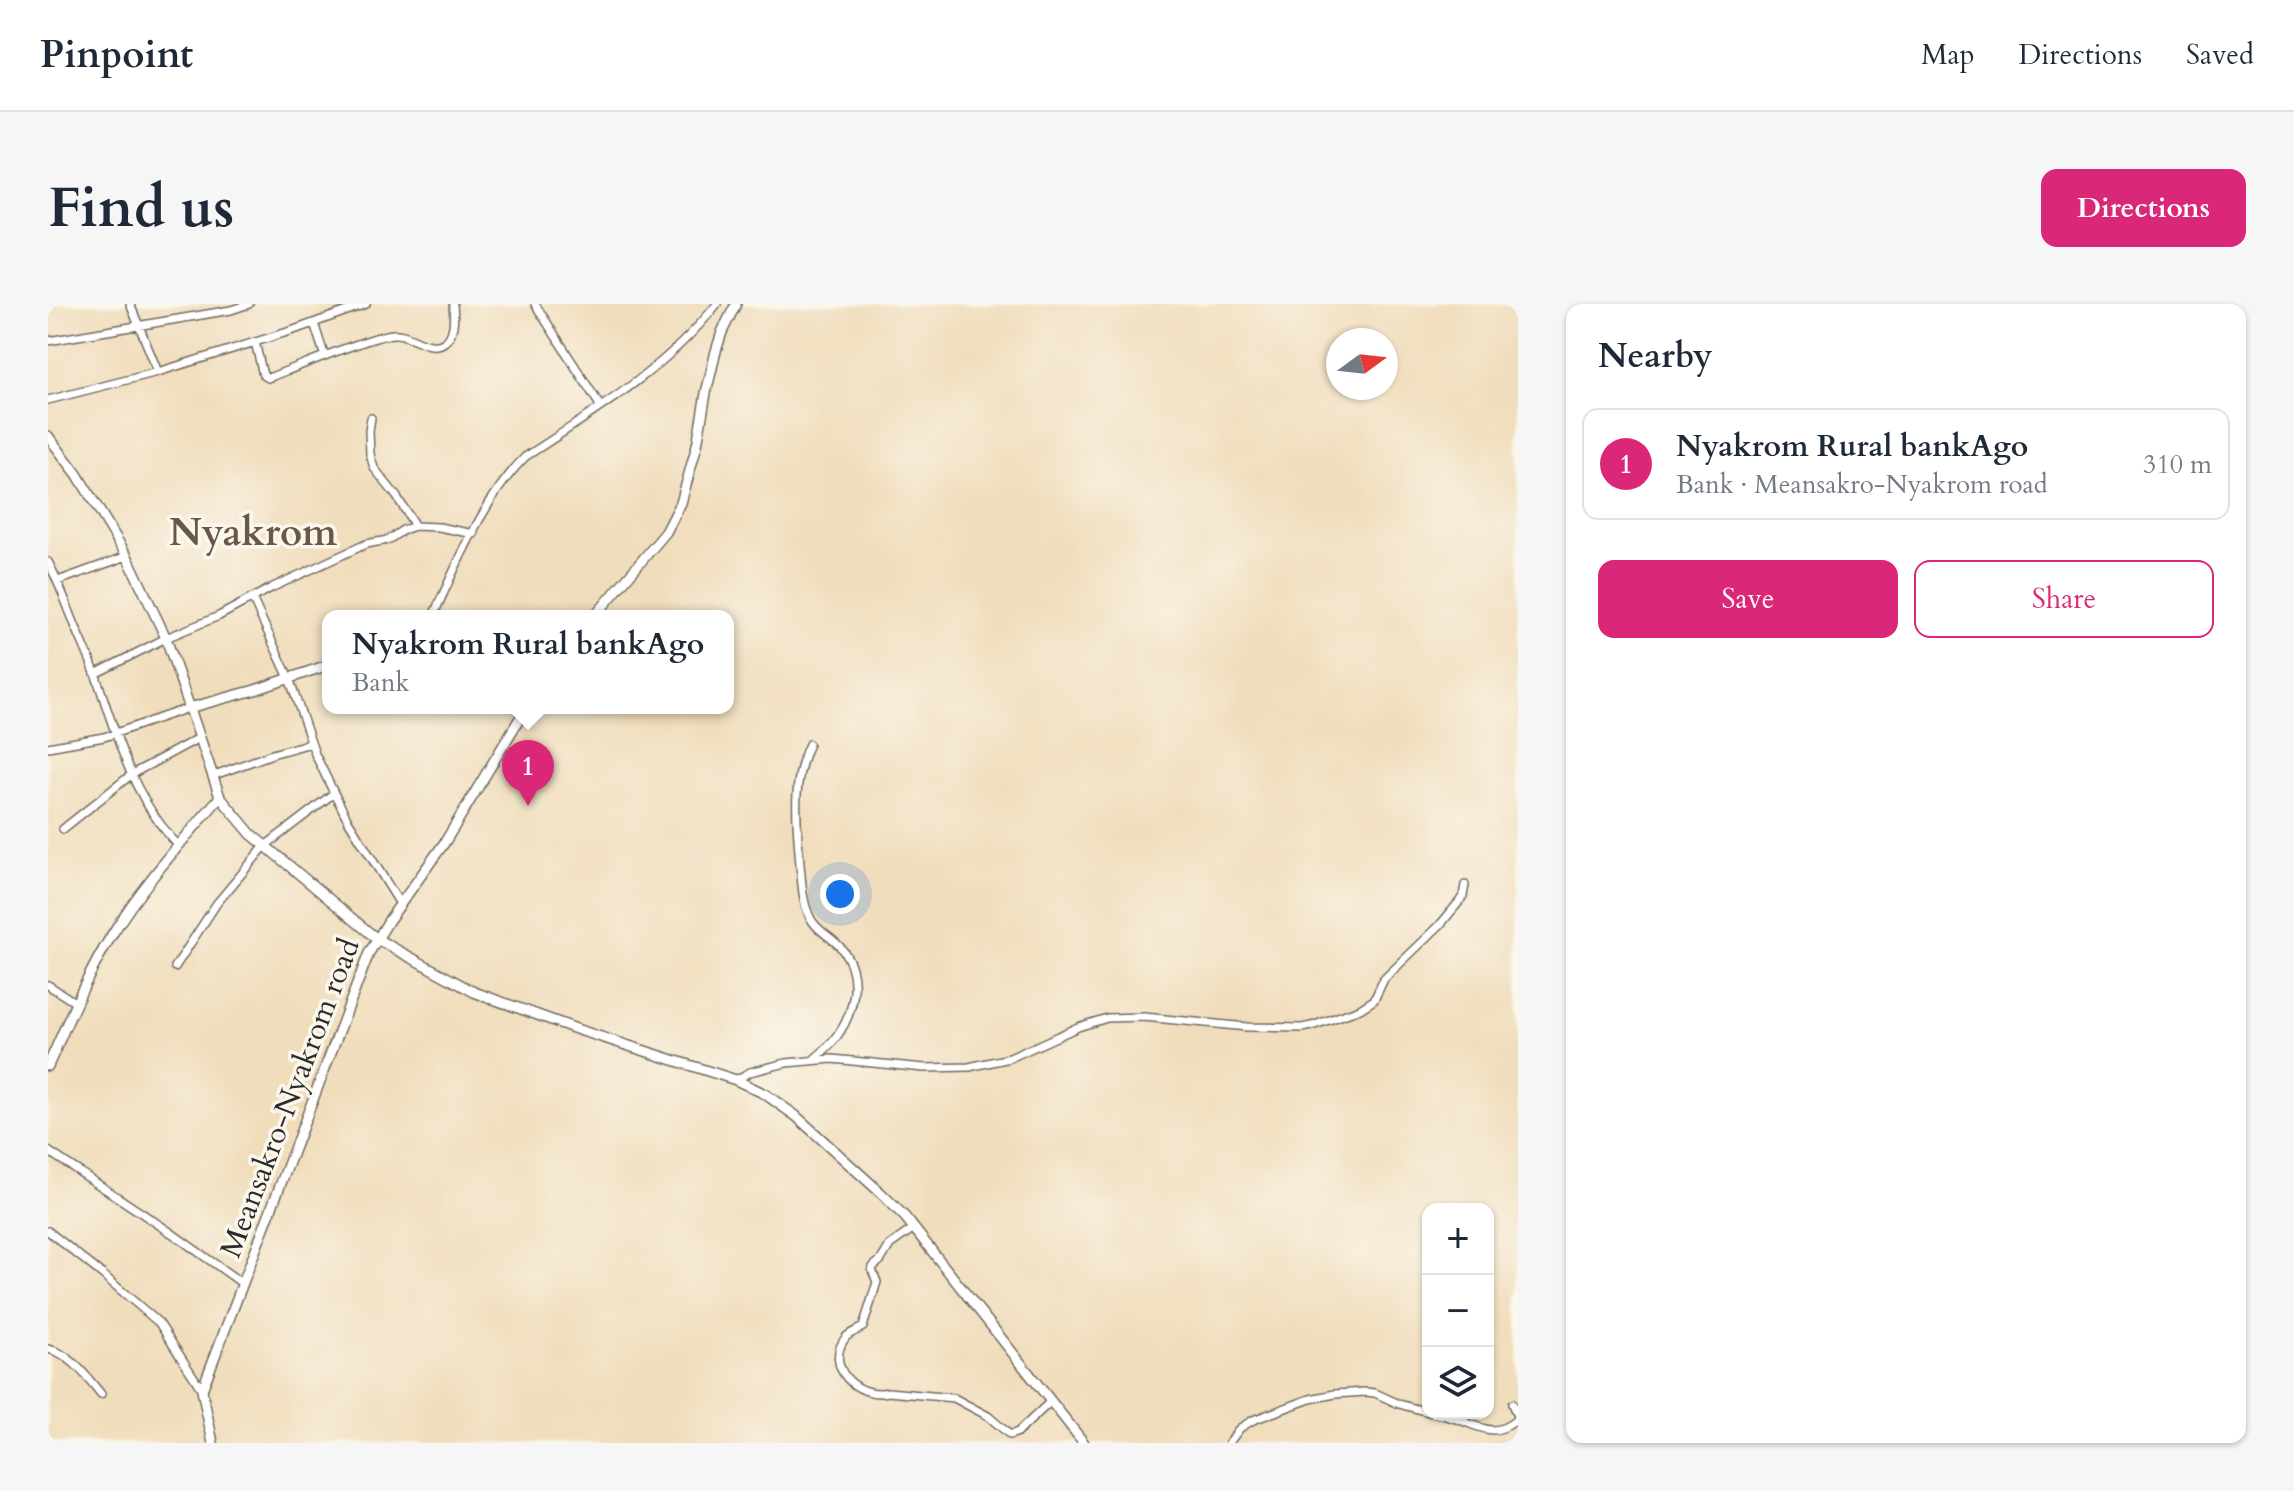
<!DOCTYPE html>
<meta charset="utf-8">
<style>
:root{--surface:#fff;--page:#f6f6f7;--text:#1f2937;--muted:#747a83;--line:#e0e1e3;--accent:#db2777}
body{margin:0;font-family:Cardo,serif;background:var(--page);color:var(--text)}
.controls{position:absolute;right:24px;bottom:24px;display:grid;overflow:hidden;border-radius:16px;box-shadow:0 2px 6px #0004}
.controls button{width:72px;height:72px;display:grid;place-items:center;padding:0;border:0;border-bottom:2px solid var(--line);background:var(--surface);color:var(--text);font:40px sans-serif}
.compass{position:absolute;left:1278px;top:24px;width:72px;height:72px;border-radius:50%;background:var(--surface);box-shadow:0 2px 6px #0004;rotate:75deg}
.you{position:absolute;left:792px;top:590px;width:28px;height:28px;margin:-20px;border:6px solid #fff;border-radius:50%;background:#1a73e8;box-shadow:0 0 0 12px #1a73e833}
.badge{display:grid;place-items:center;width:52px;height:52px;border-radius:50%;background:var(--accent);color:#fff;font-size:26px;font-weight:700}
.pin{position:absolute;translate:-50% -66px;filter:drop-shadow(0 2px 4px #0008)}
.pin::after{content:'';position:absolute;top:42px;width:28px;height:24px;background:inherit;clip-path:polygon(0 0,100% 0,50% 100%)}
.popup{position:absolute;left:274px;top:306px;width:412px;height:104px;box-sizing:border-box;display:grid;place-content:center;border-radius:16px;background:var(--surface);filter:drop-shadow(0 2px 6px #0005);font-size:26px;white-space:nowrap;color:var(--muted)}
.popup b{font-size:30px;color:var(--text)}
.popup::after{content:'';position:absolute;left:50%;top:100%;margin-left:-16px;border:16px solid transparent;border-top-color:var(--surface)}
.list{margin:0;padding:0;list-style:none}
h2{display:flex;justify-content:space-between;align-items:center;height:104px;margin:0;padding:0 32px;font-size:34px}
h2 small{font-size:26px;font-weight:400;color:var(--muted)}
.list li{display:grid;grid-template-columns:52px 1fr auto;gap:24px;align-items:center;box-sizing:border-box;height:112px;margin:0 16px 16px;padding:0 16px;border:2px solid var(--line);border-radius:16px}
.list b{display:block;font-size:30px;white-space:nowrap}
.list p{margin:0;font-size:26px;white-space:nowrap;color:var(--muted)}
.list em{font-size:26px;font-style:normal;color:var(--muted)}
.actions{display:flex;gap:16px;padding:24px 32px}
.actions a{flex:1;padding:18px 0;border:2px solid var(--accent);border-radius:16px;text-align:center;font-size:28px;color:var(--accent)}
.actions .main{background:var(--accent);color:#fff}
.icon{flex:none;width:44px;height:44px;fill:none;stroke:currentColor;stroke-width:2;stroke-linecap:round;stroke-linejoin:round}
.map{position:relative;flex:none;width:1470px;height:1139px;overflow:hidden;border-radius:16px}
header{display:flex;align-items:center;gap:48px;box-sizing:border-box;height:112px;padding:0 40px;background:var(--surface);border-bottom:2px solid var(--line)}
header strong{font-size:38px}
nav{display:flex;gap:44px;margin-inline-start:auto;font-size:28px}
.intro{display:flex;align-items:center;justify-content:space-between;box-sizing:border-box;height:192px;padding:0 48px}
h1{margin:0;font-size:56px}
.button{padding:20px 36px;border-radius:16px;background:var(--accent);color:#fff;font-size:28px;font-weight:700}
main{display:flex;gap:48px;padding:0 48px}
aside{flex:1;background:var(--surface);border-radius:16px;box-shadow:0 2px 6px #0004}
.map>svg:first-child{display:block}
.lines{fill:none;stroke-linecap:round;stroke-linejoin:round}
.street-casing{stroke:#70695e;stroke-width:10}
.secondary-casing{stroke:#70695e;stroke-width:12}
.street{stroke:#fff;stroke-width:7}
.secondary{stroke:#fff;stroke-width:9}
.labels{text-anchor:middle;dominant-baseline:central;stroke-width:7;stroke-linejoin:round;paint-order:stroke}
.street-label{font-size:30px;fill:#2b2b2b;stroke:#fbf7ec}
.district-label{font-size:38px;font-weight:bold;fill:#695845;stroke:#fbf7ec}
</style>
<header>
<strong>Pinpoint</strong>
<nav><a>Map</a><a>Directions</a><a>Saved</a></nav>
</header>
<div class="intro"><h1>Find us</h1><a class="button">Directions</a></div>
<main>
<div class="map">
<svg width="1470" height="1139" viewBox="0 0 1470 1139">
<rect width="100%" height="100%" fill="#fbf7ec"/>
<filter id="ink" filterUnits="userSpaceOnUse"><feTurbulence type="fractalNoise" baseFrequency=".0125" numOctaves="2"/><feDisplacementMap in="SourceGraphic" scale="16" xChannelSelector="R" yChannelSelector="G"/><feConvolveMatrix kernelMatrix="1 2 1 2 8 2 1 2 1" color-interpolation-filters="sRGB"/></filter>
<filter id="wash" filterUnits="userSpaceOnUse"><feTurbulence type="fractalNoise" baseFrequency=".006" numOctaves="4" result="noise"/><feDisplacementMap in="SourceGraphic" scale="32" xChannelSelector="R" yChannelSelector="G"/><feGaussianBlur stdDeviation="1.8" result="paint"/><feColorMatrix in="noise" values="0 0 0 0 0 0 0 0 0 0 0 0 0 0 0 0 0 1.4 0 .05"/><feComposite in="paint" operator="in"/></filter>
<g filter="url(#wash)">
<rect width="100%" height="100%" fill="#f0ddbc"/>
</g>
<g filter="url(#ink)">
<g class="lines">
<defs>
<path id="street" d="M82 0 110 68
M487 0 553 103
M266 19 276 50
M0 37 183 6 201 0
M207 38 215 71 220 74C252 62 282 49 315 38 324 35 335 31 345 30 361 28 377 46 393 40 408 34 406 12 405 0
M0 96 110 68 246 26 318 0
M323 114 321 127 322 150 326 164 349 193 367 222
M0 258C11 278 18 299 27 321 34 338 42 354 48 372 69 433 84 494 131 542
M10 277 79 252
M204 294 241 374 267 450 286 489 301 518 352 600
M385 312C410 259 435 195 477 153 546 108 618 65 669 0
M47 370 118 334 171 312 223 284 318 240 340 236 355 226 367 222 391 223 426 230
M761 440C743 479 749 519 752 561 754 578 754 599 763 615 769 627 784 633 793 644 815 670 807 709 787 735 781 743 772 750 765 756
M0 443 56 433 141 404
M164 472 224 450 263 439
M15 525 84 470 151 434
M127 663 169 599 217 542 286 489
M0 681 28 699
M688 776 702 768 738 759 784 755 876 764 921 763 962 754 1030 723 1059 714 1096 713 1199 723 1254 724 1264 722 1312 705 1326 696 1336 675 1392 621 1411 598 1415 592 1417 581
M0 847 125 930 195 980
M866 924 842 941 833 956 825 963 824 966 829 978 815 1023C810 1026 802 1029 798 1033 775 1062 809 1095 840 1088L906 1094 940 1112 962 1131 970 1128 1002 1098
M0 927 54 970 111 1019 154 1086
M0 1045C22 1049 39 1073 53 1090
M1383 1109C1391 1111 1400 1112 1408 1115 1432 1122 1445 1135 1468 1116L1469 1112 1464 1100
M1181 1139 1192 1124 1205 1116 1262 1095 1287 1090 1317 1088 1327 1089 1351 1100 1380 1108"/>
<path id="secondary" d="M0 132 29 170 79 252 118 334 172 493 203 530 329 635 426 688 531 726 688 776 717 790 748 812 833 889 857 913 1036 1139
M547 312 618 228 633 199 649 141 658 89 668 47 674 28 688 0
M141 404 207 386 280 361
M0 762C20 717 39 671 65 629 95 580 135 537 172 493
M165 1139 154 1086 321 649 341 616 397 538 478 404"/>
</defs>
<use href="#street" class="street-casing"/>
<use href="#secondary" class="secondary-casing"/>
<use href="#street" class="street"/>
<use href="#secondary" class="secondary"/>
</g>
</g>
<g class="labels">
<g class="street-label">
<text transform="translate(242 794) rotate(-69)">Meansakro-Nyakrom road</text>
</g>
<g class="district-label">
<text x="205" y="229">Nyakrom</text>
</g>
</g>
</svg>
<div class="controls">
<button>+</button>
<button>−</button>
<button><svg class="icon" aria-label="layers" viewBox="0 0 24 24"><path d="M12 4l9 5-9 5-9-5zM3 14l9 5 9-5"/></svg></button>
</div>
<svg class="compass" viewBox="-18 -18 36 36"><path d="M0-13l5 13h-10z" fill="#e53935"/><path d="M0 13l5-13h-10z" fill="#747a83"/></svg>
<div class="you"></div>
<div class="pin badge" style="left:480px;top:502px">1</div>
<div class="popup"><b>Nyakrom Rural bankAgo</b>Bank</div>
</div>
<aside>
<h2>Nearby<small></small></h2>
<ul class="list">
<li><span class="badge">1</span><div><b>Nyakrom Rural bankAgo</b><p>Bank · Meansakro-Nyakrom road</p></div><em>310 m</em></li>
</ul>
<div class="actions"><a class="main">Save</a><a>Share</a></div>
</aside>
</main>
